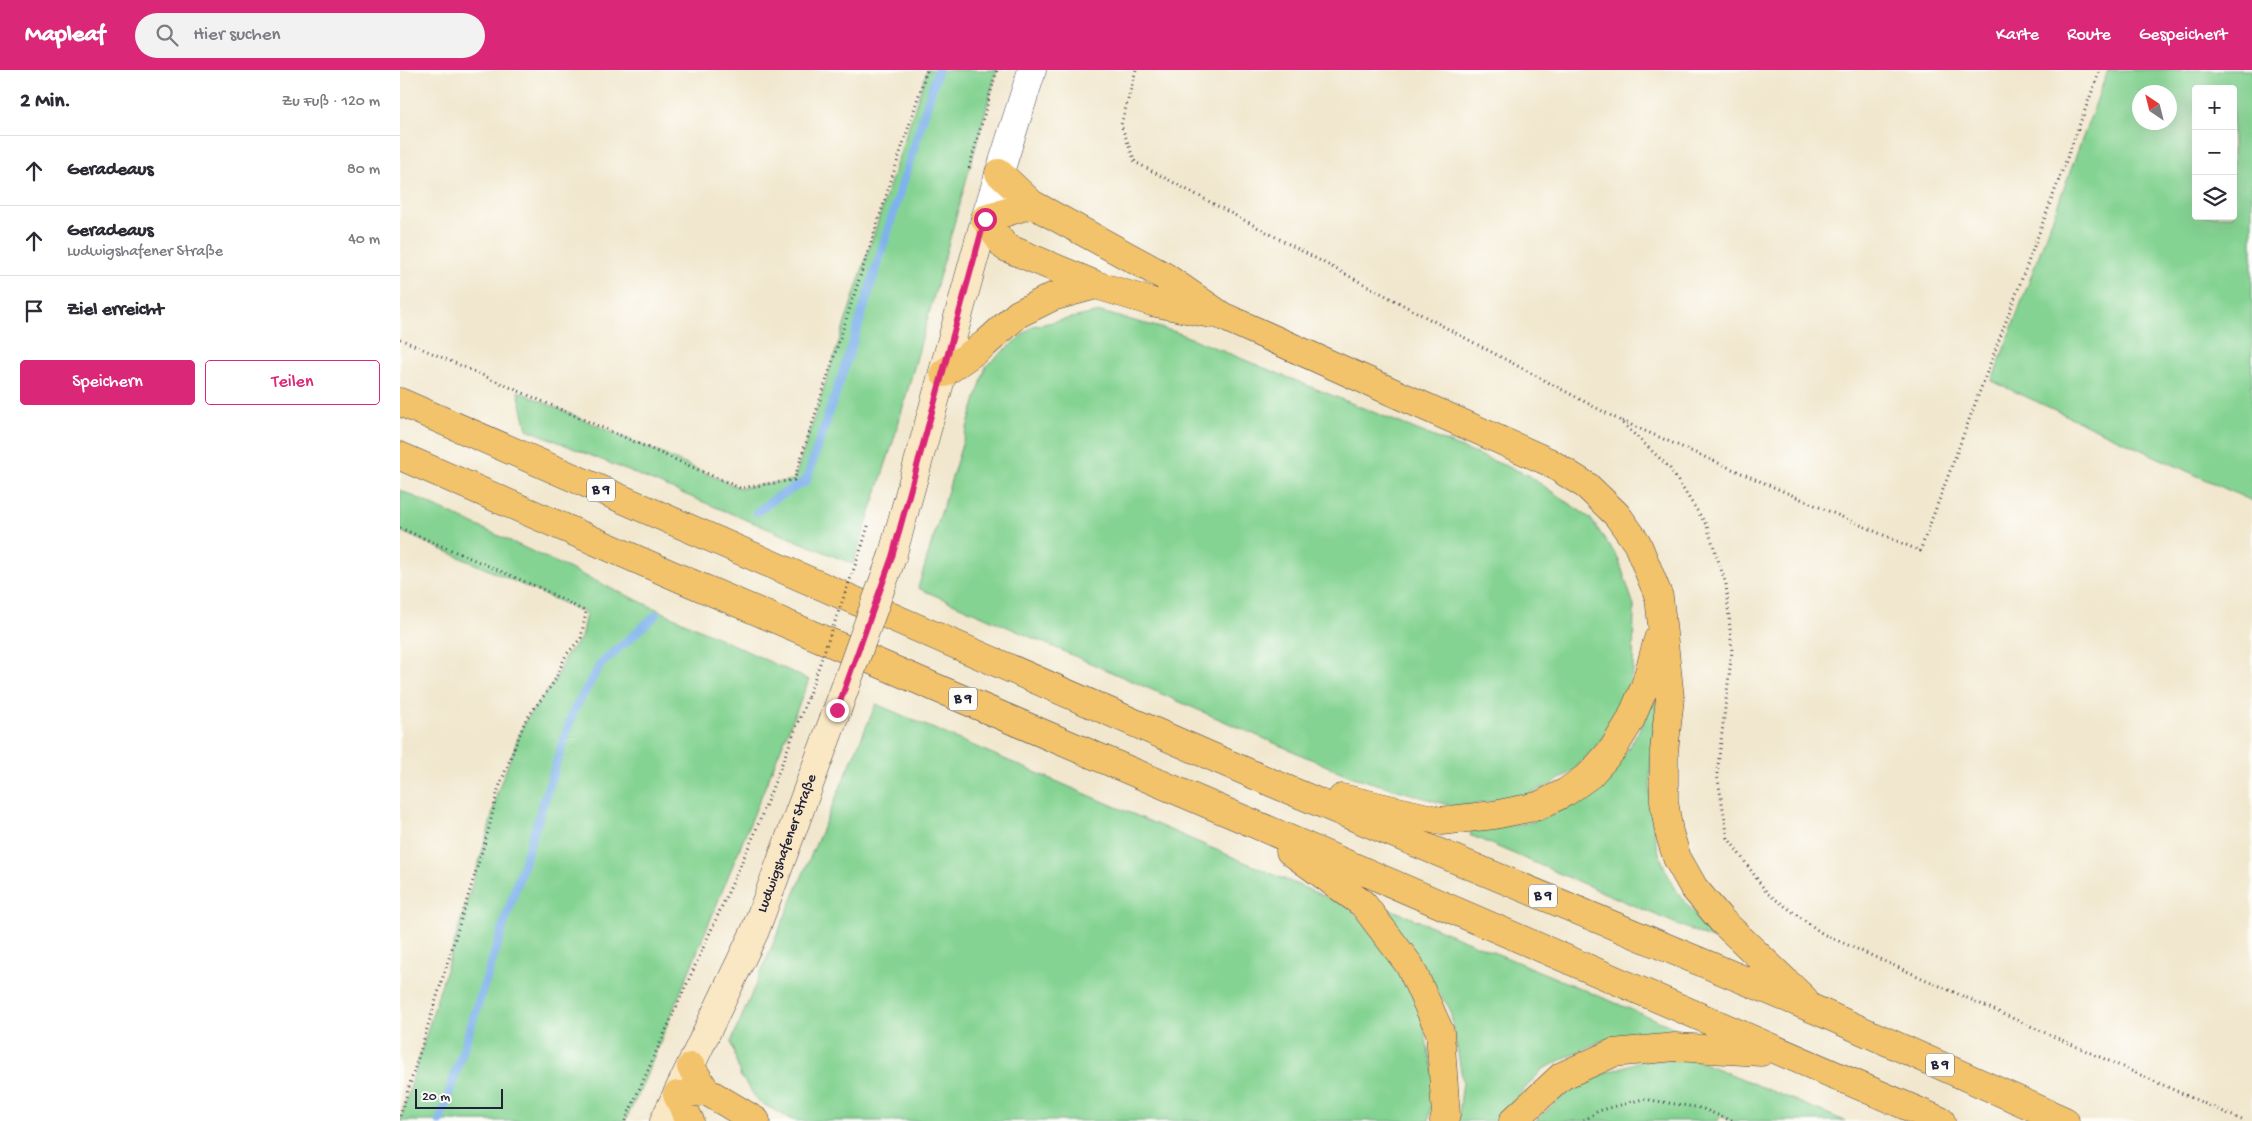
<!DOCTYPE html>
<html lang="de">
<meta charset="utf-8">
<style>
:root{--surface:#fff;--page:#f2f2f3;--text:#2b2b33;--muted:#7c7c81;--line:#e1e1e2;--accent:#db2777}
body{margin:0;font-family:"Gochi Hand",sans-serif;background:var(--page);color:var(--text)}
.controls{position:absolute;right:15px;top:15px;display:grid;overflow:hidden;border-radius:5px;box-shadow:0 5px 20px #0002}
.controls button{width:45px;height:45px;display:grid;place-items:center;padding:0;border:0;border-bottom:1px solid var(--line);background:var(--surface);color:var(--text);font:25px sans-serif}
.compass{position:absolute;left:1732px;top:15px;width:45px;height:45px;border-radius:50%;background:var(--surface);box-shadow:0 5px 20px #0002;rotate:325deg}
.scale{position:absolute;left:15px;bottom:12px;width:88px;box-sizing:border-box;padding-left:5px;border:2px solid #22223b;border-top:0;font-size:14px;line-height:18px;white-space:nowrap;color:#22223b;-webkit-text-stroke:4px #fdfcf7;paint-order:stroke}
.stop{position:absolute;width:15px;height:15px;margin:-11px;border:4px solid #db2777;border-radius:50%;background:#fff}
.stop.end{background:#db2777;border-color:#fff;box-shadow:0 1px 5px #0008}
.list{margin:0;padding:0;list-style:none}
h2{display:flex;justify-content:space-between;align-items:center;height:65px;margin:0;padding:0 20px;font-size:21px}
h2 small{font-size:16px;font-weight:400;color:var(--muted)}
.list li{display:grid;grid-template-columns:32px 1fr auto;gap:15px;align-items:center;box-sizing:border-box;height:70px;padding:0 20px;border-top:1px solid var(--line)}
.list b{display:block;font-size:19px;white-space:nowrap}
.list p{margin:0;font-size:16px;white-space:nowrap;color:var(--muted)}
.list em{font-size:16px;font-style:normal;color:var(--muted)}
.actions{display:flex;gap:10px;padding:15px 20px}
.actions a{flex:1;padding:11px 0;border:1px solid var(--accent);border-radius:5px;text-align:center;font-size:18px;color:var(--accent)}
.actions .main{background:var(--accent);color:#fff}
.icon{flex:none;width:28px;height:28px;fill:none;stroke:currentColor;stroke-width:2;stroke-linecap:round;stroke-linejoin:round}
.map{position:relative;flex:none;width:1852px;height:1051px;overflow:hidden}
header{display:flex;align-items:center;gap:30px;box-sizing:border-box;height:70px;padding:0 25px;background:var(--accent);color:#fff}
header strong{font-size:24px}
nav{display:flex;gap:28px;margin-inline-start:auto;font-size:18px}
.search{width:350px;height:45px;background:var(--page);display:flex;align-items:center;gap:12px;box-sizing:border-box;padding:0 18px;border-radius:28px;color:var(--muted);font-size:19px}
main{display:flex}
aside{flex:1;background:var(--surface)}
.map>svg:first-child{display:block}
.green{fill:#84d392;stroke:#537a66;fill-rule:evenodd}
.lines{fill:none;stroke-linecap:round;stroke-linejoin:round}
.stream{stroke:#80b2ec;stroke-width:9}
.tertiary-casing{stroke:#414051;stroke-width:29}
.secondary-casing{stroke:#414051;stroke-width:29}
.trunk-casing{stroke:#414051;stroke-width:29}
.path{stroke:#414051;stroke-width:3;stroke-dasharray:1 4;stroke-linecap:butt}
.tertiary{stroke:#fff;stroke-width:28}
.secondary{stroke:#fae7c3;stroke-width:28}
.trunk{stroke:#f2c36a;stroke-width:28}
.secondary-bridge-casing{stroke:#414051;stroke-width:29;stroke-linecap:butt}
.path-bridge{stroke:#414051;stroke-width:3;stroke-dasharray:1 4;stroke-linecap:butt}
.secondary-bridge{stroke:#fae7c3;stroke-width:28}
.route{stroke:#db2777;stroke-width:6}
.labels{text-anchor:middle;dominant-baseline:central;stroke-width:4.5;stroke-linejoin:round;paint-order:stroke}
.shield{fill:#fdfcf7;stroke:#646373;stroke-width:1}
.shield-label{font-size:14px;font-weight:bold;fill:#22223b}
.street-label{font-size:15px;fill:#22223b;stroke:#fdfcf7}
</style>
<header>
<strong>Mapleaf</strong>
<div class="search"><svg class="icon" aria-label="search" viewBox="0 0 24 24"><circle cx="10" cy="10" r="6"/><path d="M15 15l6 6"/></svg>Hier suchen</div>
<nav><a>Karte</a><a>Route</a><a>Gespeichert</a></nav>
</header>
<main>
<aside>
<h2>2 Min.<small>Zu Fuß · 120 m</small></h2>
<ul class="list">
<li><svg class="icon" aria-label="ahead" viewBox="0 0 24 24"><path d="M12 20V5M6 11l6-6 6 6"/></svg><div><b>Geradeaus</b></div><em>80 m</em></li>
<li><svg class="icon" aria-label="ahead" viewBox="0 0 24 24"><path d="M12 20V5M6 11l6-6 6 6"/></svg><div><b>Geradeaus</b><p>Ludwigshafener Straße</p></div><em>40 m</em></li>
<li><svg class="icon" aria-label="arrive" viewBox="0 0 24 24"><path d="M6 21V4h12l-3 4 3 4H6"/></svg><div><b>Ziel erreicht</b></div></li>
</ul>
<div class="actions"><a class="main">Speichern</a><a>Teilen</a></div>
</aside>
<div class="map">
<svg width="1852" height="1051" viewBox="0 0 1852 1051">
<rect width="100%" height="100%" fill="#fdfcf7"/>
<filter id="ink" filterUnits="userSpaceOnUse"><feTurbulence type="fractalNoise" baseFrequency=".02" numOctaves="2"/><feDisplacementMap in="SourceGraphic" scale="10" xChannelSelector="R" yChannelSelector="G"/><feConvolveMatrix kernelMatrix="1 2 1 2 8 2 1 2 1" color-interpolation-filters="sRGB"/></filter>
<filter id="wash" filterUnits="userSpaceOnUse"><feTurbulence type="fractalNoise" baseFrequency=".0096" numOctaves="4" result="noise"/><feDisplacementMap in="SourceGraphic" scale="20" xChannelSelector="R" yChannelSelector="G"/><feGaussianBlur stdDeviation="1.12" result="paint"/><feColorMatrix in="noise" values="0 0 0 0 0 0 0 0 0 0 0 0 0 0 0 0 0 1.4 0 .05"/><feComposite in="paint" operator="in"/></filter>
<g filter="url(#wash)">
<rect width="100%" height="100%" fill="#f1e7ce"/>
<path class="green" d="M527 0H597L494 369 453 494 127 359 118 321 340 418 394 410Z
M1708 0H1852V431L1592 311ZM1796 19H1833V146H1796ZM1740 22H1770V52H1740Z
M701 242 776 262 1128 405 1190 448 1218 488 1234 536 1233 603 1210 658 1192 681 1173 701 1150 715 1122 727 1055 737 950 706 518 518 586 296 633 256Z
M0 420 409 610 239 1023 225 1051H0L88 762 98 720 125 651 154 612 166 585 181 568 186 543 0 461Z
M1252 632H1258C1249 691 1241 762 1274 816 1285 834 1299 848 1314 862V870L1070 765 1072 760C1089 757 1108 756 1125 753 1189 739 1229 690 1252 632Z
M476 634 947 836 987 877 1019 936 1035 1011 1029 1051H394L358 1031 340 1005 331 972Z
M978 834 1285 962 1201 971 1143 999 1095 1051H1058L1063 1012 1050 939Z
M1243 990H1296L1445 1051H1332L1320 1046 1318 1051H1135L1179 1012Z"/>
<g class="lines">
<path class="stream" d="M357 442 376 428 406 411 454 269 538 0
M40 1051 173 642 200 595 256 545"/>
</g>
</g>
<g filter="url(#ink)">
<g class="lines">
<defs>
<path id="tertiary" d="M585 149 632 0"/>
<g id="secondary">
<path d="M492 487 585 149"/>
<path id="s1" d="M264 1051 355 861 437 640"/>
</g>
<path id="trunk" d="M599 103 632 134 764 206 822 246 1149 392 1187 416 1217 445 1237 473 1259 527 1270 628 1264 681V731L1269 762 1277 788 1294 818 1322 851 1404 929
M632 134 585 149 605 177 696 215 752 232 811 244
M544 303 585 274 618 244 652 227 696 215
M0 332 870 712 1416 940 1665 1051
M0 386 284 510 843 749 1541 1051
M942 728 1041 751 1094 745 1138 736 1166 722 1190 705 1213 679 1230 651 1245 616 1258 569
M890 781 963 834 1010 896 1040 962 1046 1045 1044 1051
M291 997 306 1021 356 1051
M290 1051 277 1025 306 1021
M1113 1051 1162 1006 1213 983 1275 977 1361 982"/>
</defs>
<use href="#tertiary" class="tertiary-casing"/>
<use href="#secondary" class="secondary-casing"/>
<use href="#trunk" class="trunk-casing"/>
<path class="path" d="M736 0 721 55 735 92 1219 350 1269 397 1307 456 1326 514 1332 581 1317 704 1328 768 1367 823 1423 864 1844 1051
M569 98 597 0
M0 269 340 418 394 410 527 0
M1222 351 1520 481 1700 0
M0 458 142 519 186 542 181 568 166 585 154 612 125 651 98 720 88 762 0 1046
M462 476 469 453
M225 1051 354 765 408 627
M1184 1051 1198 1041 1243 1029 1301 1038 1332 1051"/>
<use href="#tertiary" class="tertiary"/>
<use href="#secondary" class="secondary"/>
<use href="#trunk" class="trunk"/>
<defs>
<path id="secondary-bridge" d="M437 640 492 487"/>
</defs>
<use href="#secondary-bridge" class="secondary-bridge-casing"/>
<path class="path-bridge" d="M408 627 462 476"/>
<use href="#secondary-bridge" class="secondary-bridge"/>
</g>
</g>
<g class="lines" filter="url(#ink)">
<path class="route" d="M437 640 492 487 585 149"/>
</g>
<g class="labels">
<g class="shield">
<rect x="187" y="408.5" width="28" height="23" rx="4"/>
<rect x="549" y="617.5" width="28" height="23" rx="4"/>
<rect x="1129" y="814.5" width="28" height="23" rx="4"/>
<rect x="1526" y="983.5" width="28" height="23" rx="4"/>
</g>
<g class="shield-label">
<text x="201" y="420">B 9</text>
<text x="563" y="629">B 9</text>
<text x="1143" y="826">B 9</text>
<text x="1540" y="995">B 9</text>
</g>
<g class="street-label">
<text stroke="none"><textPath href="#s1" startOffset="304">Ludwigshafener Straße</textPath></text>
</g>
</g>
</svg>
<div class="controls">
<button>+</button>
<button>−</button>
<button><svg class="icon" aria-label="layers" viewBox="0 0 24 24"><path d="M12 4l9 5-9 5-9-5zM3 14l9 5 9-5"/></svg></button>
</div>
<svg class="compass" viewBox="-18 -18 36 36"><path d="M0-13l5 13h-10z" fill="#e53935"/><path d="M0 13l5-13h-10z" fill="#7c7c81"/></svg>
<div class="scale">20 m</div>
<div class="stop" style="left:585px;top:149px"></div>
<div class="stop end" style="left:437px;top:640px"></div>
</div>
</main>
